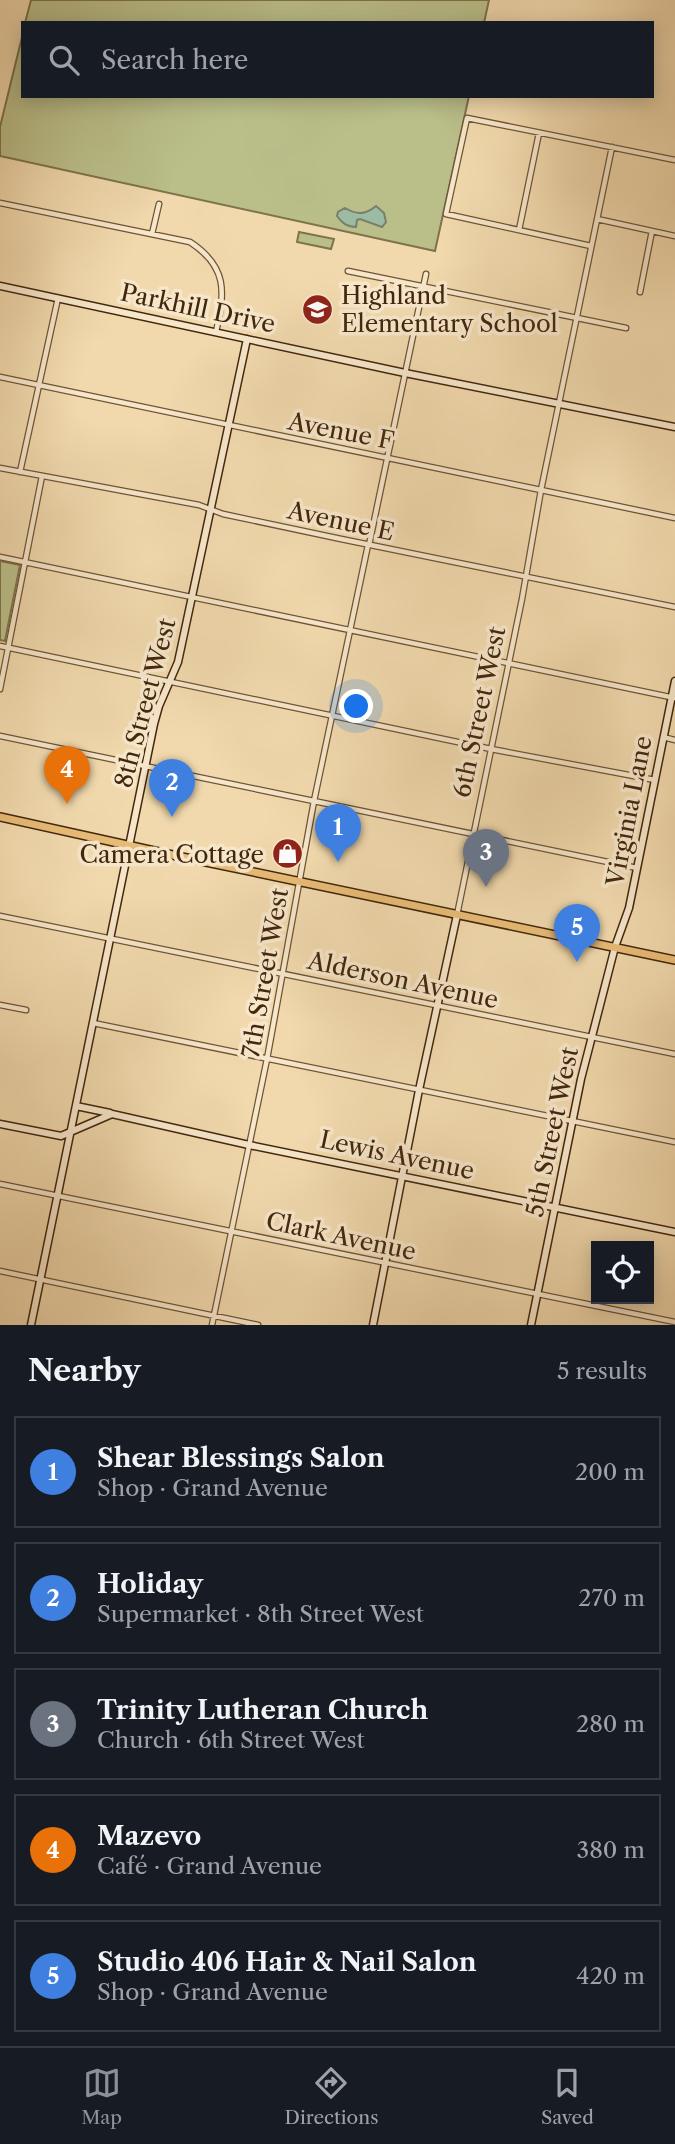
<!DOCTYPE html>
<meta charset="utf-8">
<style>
:root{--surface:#171b24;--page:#242831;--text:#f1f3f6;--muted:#9ea1a6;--line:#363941;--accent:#8c9099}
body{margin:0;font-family:"Libre Caslon Text",serif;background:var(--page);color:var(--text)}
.controls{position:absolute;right:21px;bottom:21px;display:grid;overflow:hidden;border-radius:0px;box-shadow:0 4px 18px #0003}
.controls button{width:63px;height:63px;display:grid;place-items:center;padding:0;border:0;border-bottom:2px solid var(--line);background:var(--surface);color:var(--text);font:35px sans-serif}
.you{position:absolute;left:357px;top:707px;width:24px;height:24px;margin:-18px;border:5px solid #fff;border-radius:50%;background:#1a73e8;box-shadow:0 0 0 10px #1a73e833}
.badge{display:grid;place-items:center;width:46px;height:46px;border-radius:50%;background:var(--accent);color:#fff;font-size:23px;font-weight:700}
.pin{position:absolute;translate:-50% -58px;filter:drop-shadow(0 2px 4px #0008)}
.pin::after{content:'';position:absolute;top:37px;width:24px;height:21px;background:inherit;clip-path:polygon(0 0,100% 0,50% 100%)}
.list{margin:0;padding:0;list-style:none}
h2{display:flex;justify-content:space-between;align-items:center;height:91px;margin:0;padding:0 28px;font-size:30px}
h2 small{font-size:23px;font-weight:400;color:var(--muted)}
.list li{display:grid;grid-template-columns:46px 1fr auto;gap:21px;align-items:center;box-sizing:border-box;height:112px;margin:0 14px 14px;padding:0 14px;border:2px solid var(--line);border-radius:0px}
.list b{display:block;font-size:26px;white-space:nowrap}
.list p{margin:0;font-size:23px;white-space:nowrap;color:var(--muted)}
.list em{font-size:23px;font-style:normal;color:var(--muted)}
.icon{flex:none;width:38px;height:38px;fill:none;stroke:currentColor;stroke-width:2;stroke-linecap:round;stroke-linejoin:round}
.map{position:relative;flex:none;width:675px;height:1325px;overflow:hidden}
.search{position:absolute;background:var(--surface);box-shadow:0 4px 18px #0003;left:21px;right:21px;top:21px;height:77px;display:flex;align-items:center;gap:18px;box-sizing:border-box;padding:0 24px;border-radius:0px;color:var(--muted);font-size:26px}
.sheet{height:721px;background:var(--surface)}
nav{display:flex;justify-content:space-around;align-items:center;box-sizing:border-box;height:98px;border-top:2px solid var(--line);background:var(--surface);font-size:19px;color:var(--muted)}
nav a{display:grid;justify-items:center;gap:4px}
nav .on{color:var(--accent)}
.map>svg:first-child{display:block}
.green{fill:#babf8a;stroke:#7e734c;stroke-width:2}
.water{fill:#9cbba5;stroke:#788068;stroke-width:2}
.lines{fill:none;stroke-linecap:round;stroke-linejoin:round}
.street-casing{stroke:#6e5435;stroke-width:7}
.secondary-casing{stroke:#43270d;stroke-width:9}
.primary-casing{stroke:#43270d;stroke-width:10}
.street{stroke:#f6e6ca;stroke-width:4.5}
.secondary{stroke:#f6e6ca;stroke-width:6}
.primary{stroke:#e8bc76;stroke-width:7}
.labels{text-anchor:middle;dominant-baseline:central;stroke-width:7;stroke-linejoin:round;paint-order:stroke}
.poi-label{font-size:24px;fill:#43270d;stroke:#f6e6ca;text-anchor:start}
.street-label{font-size:24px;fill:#43270d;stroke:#f6e6ca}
</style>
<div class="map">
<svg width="675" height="1325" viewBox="0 0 675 1325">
<rect width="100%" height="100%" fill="#f1d9ad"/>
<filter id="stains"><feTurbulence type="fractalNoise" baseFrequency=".00286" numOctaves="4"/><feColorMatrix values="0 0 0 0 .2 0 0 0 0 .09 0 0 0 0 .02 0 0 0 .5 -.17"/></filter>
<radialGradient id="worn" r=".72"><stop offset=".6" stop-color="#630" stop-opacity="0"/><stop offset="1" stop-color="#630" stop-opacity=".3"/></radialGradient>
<path class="green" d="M31 0H489L484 23H25Z
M23 33V96H469L435 251 0 156V127Z
M299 232 334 239 331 249 297 242Z
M0 561 20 565 5 641 0 640Z"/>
<path class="water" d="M376 206 384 213 386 222 382 227 360 219 357 220 356 227C347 227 342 223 337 216L338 212 345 208C357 215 365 215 376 206Z"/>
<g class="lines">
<defs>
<path id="street" d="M0 203 190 242C228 267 225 292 216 332
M597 219 675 236
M519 230 539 133
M152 234 159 204
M591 246 446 214 467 118 675 160
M348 271 626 328
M640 292 652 231
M0 377 675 518
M0 468 199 505 223 514 341 539 675 607
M20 472 58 298
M369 545 426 274
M0 557 675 698
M0 646 491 749 655 780
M0 689 42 476
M0 736 637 868
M663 737 675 740
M457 915 522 599 541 490 612 147
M0 916 675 1054
M0 1005 26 1010
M93 1023 675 1142
M0 1184 675 1322
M0 1271 258 1325
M212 1325 267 1059 314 801 368 545"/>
<path id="secondary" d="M0 286 405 373 675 427
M76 1106 110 1113
M0 1124 61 1136 112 1114 249 1145 675 1232
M31 1325 154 724 159 706 178 662 247 339
M373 1325 419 1090 457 915
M531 1325 581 1079 615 947 629 908 675 681"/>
<path id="primary" d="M0 817 177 856 675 960"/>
</defs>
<use href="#street" class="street-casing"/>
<use href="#secondary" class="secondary-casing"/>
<use href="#primary" class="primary-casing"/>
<use href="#street" class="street"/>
<use href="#secondary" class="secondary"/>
<use href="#primary" class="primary"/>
</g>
<defs>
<symbol id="school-disc" viewBox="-11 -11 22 22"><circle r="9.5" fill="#8f2418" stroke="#f6e6ca"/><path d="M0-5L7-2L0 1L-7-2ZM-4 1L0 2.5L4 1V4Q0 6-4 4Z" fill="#fff"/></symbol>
<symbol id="shop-disc" viewBox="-11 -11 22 22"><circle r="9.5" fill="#8f2418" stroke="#f6e6ca"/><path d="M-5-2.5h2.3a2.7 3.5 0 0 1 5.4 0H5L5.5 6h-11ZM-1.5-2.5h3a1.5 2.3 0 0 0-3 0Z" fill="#fff"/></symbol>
</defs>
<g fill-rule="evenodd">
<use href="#school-disc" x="300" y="292" width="35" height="35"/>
<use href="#shop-disc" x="270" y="836" width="35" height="35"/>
</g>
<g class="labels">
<g class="poi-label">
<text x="341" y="295">Highland<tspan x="341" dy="28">Elementary School</tspan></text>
<text x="264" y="854" text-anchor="end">Camera Cottage</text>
</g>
<g class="street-label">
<text transform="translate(198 308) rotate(12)">Parkhill Drive</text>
<text transform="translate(341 431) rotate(11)">Avenue F</text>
<text transform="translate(341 521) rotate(12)">Avenue E</text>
<text transform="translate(145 703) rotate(-75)">8th Street West</text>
<text transform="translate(479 712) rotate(-78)">6th Street West</text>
<text transform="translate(629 811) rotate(-79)">Virginia Lane</text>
<text transform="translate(265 973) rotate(-80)">7th Street West</text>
<text transform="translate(403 980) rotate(12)">Alderson Avenue</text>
<text transform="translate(552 1132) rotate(-78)">5th Street West</text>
<text transform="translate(397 1155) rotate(12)">Lewis Avenue</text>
<text transform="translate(341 1236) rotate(12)">Clark Avenue</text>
</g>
</g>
<rect width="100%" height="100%" filter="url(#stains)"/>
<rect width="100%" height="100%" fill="url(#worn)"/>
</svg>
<div class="controls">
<button><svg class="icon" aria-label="locate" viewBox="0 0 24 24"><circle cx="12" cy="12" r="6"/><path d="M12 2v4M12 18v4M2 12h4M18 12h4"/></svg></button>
</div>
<div class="you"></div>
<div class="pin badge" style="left:338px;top:862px;background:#3f7fe0">1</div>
<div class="pin badge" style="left:172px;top:817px;background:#3f7fe0">2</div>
<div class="pin badge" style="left:486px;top:887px;background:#6b7280">3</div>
<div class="pin badge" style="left:67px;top:804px;background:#e8710a">4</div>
<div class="pin badge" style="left:577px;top:962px;background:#3f7fe0">5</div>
<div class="search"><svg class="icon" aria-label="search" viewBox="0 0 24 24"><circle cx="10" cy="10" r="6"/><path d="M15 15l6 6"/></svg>Search here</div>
</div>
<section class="sheet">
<h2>Nearby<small>5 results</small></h2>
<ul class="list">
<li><span class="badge" style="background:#3f7fe0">1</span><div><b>Shear Blessings Salon</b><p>Shop · Grand Avenue</p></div><em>200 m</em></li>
<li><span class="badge" style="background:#3f7fe0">2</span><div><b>Holiday</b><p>Supermarket · 8th Street West</p></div><em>270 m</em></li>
<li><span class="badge" style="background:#6b7280">3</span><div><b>Trinity Lutheran Church</b><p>Church · 6th Street West</p></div><em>280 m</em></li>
<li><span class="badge" style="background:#e8710a">4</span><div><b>Mazevo</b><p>Café · Grand Avenue</p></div><em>380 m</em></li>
<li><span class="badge" style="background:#3f7fe0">5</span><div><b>Studio 406 Hair &amp; Nail Salon</b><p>Shop · Grand Avenue</p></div><em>420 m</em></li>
</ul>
</section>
<nav>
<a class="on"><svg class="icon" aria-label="map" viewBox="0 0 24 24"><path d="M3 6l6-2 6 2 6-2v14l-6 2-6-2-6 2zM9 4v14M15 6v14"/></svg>Map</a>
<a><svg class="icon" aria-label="directions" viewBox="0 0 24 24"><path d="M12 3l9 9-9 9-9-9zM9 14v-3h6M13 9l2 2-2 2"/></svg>Directions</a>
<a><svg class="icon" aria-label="saved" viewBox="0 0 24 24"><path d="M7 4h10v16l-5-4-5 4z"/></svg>Saved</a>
</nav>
